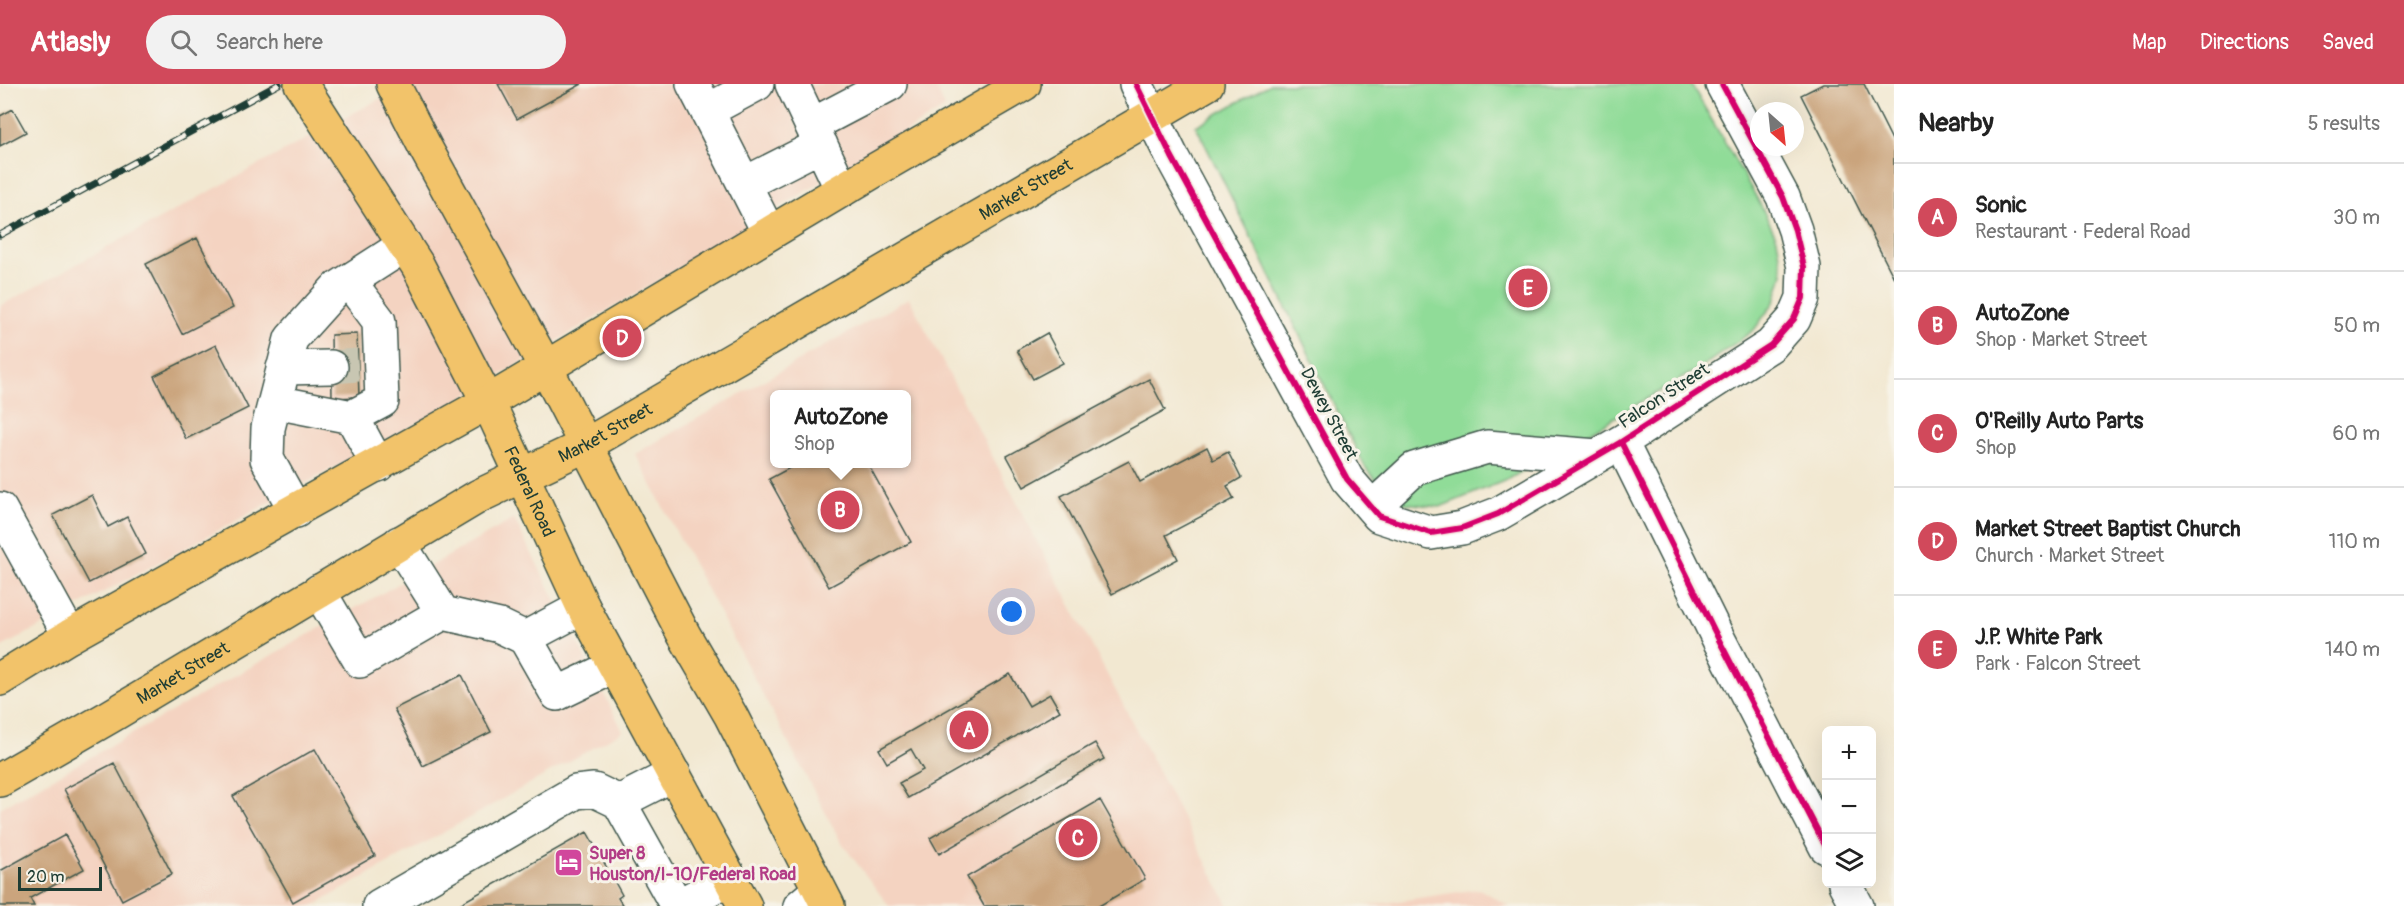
<!DOCTYPE html>
<meta charset="utf-8">
<style>
:root{--surface:#fff;--page:#f2f2f2;--text:#222;--muted:#767676;--line:#e0e0e0;--accent:#d1495b}
body{margin:0;font-family:Pangolin,sans-serif;background:var(--page);color:var(--text)}
.controls{position:absolute;right:18px;bottom:18px;display:grid;overflow:hidden;border-radius:9px;box-shadow:0 6px 24px #0002}
.controls button{width:54px;height:54px;display:grid;place-items:center;padding:0;border:0;border-bottom:2px solid var(--line);background:var(--surface);color:var(--text);font:30px sans-serif}
.compass{position:absolute;left:1750px;top:18px;width:54px;height:54px;border-radius:50%;background:var(--surface);box-shadow:0 6px 24px #0002;rotate:153deg}
.scale{position:absolute;left:18px;bottom:15px;width:84px;box-sizing:border-box;padding-left:6px;border:3px solid #1f3d34;border-top:0;font-size:16px;line-height:21px;white-space:nowrap;color:#1f3d34;-webkit-text-stroke:4px #f7f3e8;paint-order:stroke}
.you{position:absolute;left:1012px;top:528px;width:21px;height:21px;margin:-15px;border:4px solid #fff;border-radius:50%;background:#1a73e8;box-shadow:0 0 0 9px #1a73e833}
.badge{display:grid;place-items:center;width:39px;height:39px;border-radius:50%;background:var(--accent);color:#fff;font-size:20px;font-weight:700}
.pin{position:absolute;translate:-50% -50%;border:3px solid #fff;box-shadow:0 2px 6px #0006}
.popup{position:absolute;left:770px;top:306px;width:141px;height:78px;box-sizing:border-box;display:grid;place-content:center;border-radius:9px;background:var(--surface);filter:drop-shadow(0 2px 4px #0005);font-size:20px;white-space:nowrap;color:var(--muted)}
.popup b{font-size:22px;color:var(--text)}
.popup::after{content:'';position:absolute;left:50%;top:100%;margin-left:-12px;border:12px solid transparent;border-top-color:var(--surface)}
.list{margin:0;padding:0;list-style:none}
h2{display:flex;justify-content:space-between;align-items:center;height:78px;margin:0;padding:0 24px;font-size:26px}
h2 small{font-size:20px;font-weight:400;color:var(--muted)}
.list li{display:grid;grid-template-columns:39px 1fr auto;gap:18px;align-items:center;box-sizing:border-box;height:108px;padding:0 24px;border-top:2px solid var(--line)}
.list b{display:block;font-size:22px;white-space:nowrap}
.list p{margin:0;font-size:20px;white-space:nowrap;color:var(--muted)}
.list em{font-size:20px;font-style:normal;color:var(--muted)}
.icon{flex:none;width:33px;height:33px;fill:none;stroke:currentColor;stroke-width:2;stroke-linecap:round;stroke-linejoin:round}
.map{position:relative;flex:none;width:1894px;height:822px;overflow:hidden}
header{display:flex;align-items:center;gap:36px;box-sizing:border-box;height:84px;padding:0 30px;background:var(--accent);color:#fff}
header strong{font-size:28px}
nav{display:flex;gap:33px;margin-inline-start:auto;font-size:21px}
.search{width:420px;height:54px;background:var(--page);display:flex;align-items:center;gap:15px;box-sizing:border-box;padding:0 21px;border-radius:33px;color:var(--muted);font-size:22px}
main{display:flex}
aside{flex:1;background:var(--surface)}
.map>svg:first-child{display:block}
.built{fill:#f4d3c1;fill-rule:evenodd}
.green{fill:#90dc98;stroke:#588c66;stroke-width:1.5}
.building{fill:#caa47d}
.lines{fill:none;stroke-linecap:round;stroke-linejoin:round}
.minor-tunnel{stroke:#c8c6b2;stroke-width:33;stroke-dasharray:33 16;stroke-linecap:butt}
.minor-casing{stroke:#3f574c;stroke-width:36}
.major-casing{stroke:#3f574c;stroke-width:36}
.minor{stroke:#fff;stroke-width:33}
.major{stroke:#f2c36a;stroke-width:33}
.rail-casing{stroke:#1f3d34;stroke-width:7}
.rail{stroke:#f7f3e8;stroke-width:4.5;stroke-dasharray:14;stroke-linecap:butt}
.cycleway-casing{stroke:#f7f3e8;stroke-width:10}
.cycleway{stroke:#d6006c;stroke-width:6}
.labels{text-anchor:middle;dominant-baseline:central;stroke-width:6;stroke-linejoin:round;paint-order:stroke}
.street-label{font-size:18px;fill:#1f3d34;stroke:#f7f3e8}
.hotel-label{font-size:18px;font-weight:bold;fill:#b23c85;stroke:#f7f3e8;text-anchor:start}
</style>
<header>
<strong>Atlasly</strong>
<div class="search"><svg class="icon" aria-label="search" viewBox="0 0 24 24"><circle cx="10" cy="10" r="6"/><path d="M15 15l6 6"/></svg>Search here</div>
<nav><a>Map</a><a>Directions</a><a>Saved</a></nav>
</header>
<main>
<div class="map">
<svg width="1894" height="822" viewBox="0 0 1894 822">
<rect width="100%" height="100%" fill="#f7f3e8"/>
<filter id="ink" filterUnits="userSpaceOnUse"><feTurbulence type="fractalNoise" baseFrequency=".0167" numOctaves="2"/><feDisplacementMap in="SourceGraphic" scale="12" xChannelSelector="R" yChannelSelector="G"/><feConvolveMatrix kernelMatrix="1 2 1 2 8 2 1 2 1" color-interpolation-filters="sRGB"/></filter>
<filter id="wash" filterUnits="userSpaceOnUse"><feTurbulence type="fractalNoise" baseFrequency=".008" numOctaves="4" result="noise"/><feDisplacementMap in="SourceGraphic" scale="24" xChannelSelector="R" yChannelSelector="G"/><feGaussianBlur stdDeviation="1.35" result="paint"/><feColorMatrix in="noise" values="0 0 0 0 0 0 0 0 0 0 0 0 0 0 0 0 0 1.4 0 .05"/><feComposite in="paint" operator="in"/></filter>
<g filter="url(#wash)">
<rect width="100%" height="100%" fill="#f2e8d1"/>
<path class="built" d="M407 0H935L945 24 447 323 0 564V222Z
M909 214 1229 822H889L841 758 635 370ZM774 310H906V380H774Z
M514 435 623 647 313 822H0V724Z
M1479 805 1509 822H1365Z"/>
<path class="green" d="M1270 0H1691L1757 114 1777 154 1783 190 1775 217 1754 246 1703 282 1509 395 1440 423 1404 419 1380 401 1365 383 1196 42Z"/>
<g id="blocks">
<path class="building" d="M498 0H582L517 35Z
M1823 0H1864L1894 60V194L1801 11Z
M13 25 26 48 0 62V32Z
M197 154 233 224 182 250 146 180Z
M1047 249 1063 279 1033 295 1017 266Z
M357 250 359 313 332 314 331 251Z
M216 261 248 324 186 355 154 292Z
M1149 295 1165 326 1024 403 1007 372Z
M1207 363 1213 376 1228 368 1241 394 1227 402 1234 415 1166 451 1178 475 1112 510 1061 412 1129 377 1140 398Z
M797 380H868L911 458 829 503 769 395Z
M92 411 108 443 127 433 146 470 89 499 53 431Z
M1010 590 1029 622 1050 610 1060 627 908 714 899 699 923 686 911 665 887 679 879 665Z
M462 591 491 648 423 682 394 625Z
M1095 659 1104 675 939 770 930 754Z
M315 665 375 772 293 818 233 712Z
M114 679 172 790 122 816 64 705Z
M1100 716 1145 795 1099 822H984L967 793Z
M587 748 622 811 618 814 623 822H456Z
M65 751 84 785 30 814 34 822H0V787Z"/>
</g>
</g>
<g filter="url(#ink)">
<use href="#blocks" fill-opacity="0" stroke="#3f574c" stroke-width="1.5"/>
<g class="lines">
<path class="minor-tunnel" d="M331 283 358 281"/>
<defs>
<path id="minor" d="M693 0 707 27 757 0
M792 0 842 106
M1136 0 1172 73 1347 395 1379 432 1431 449 1462 444 1498 430 1621 358 1771 261 1794 235 1803 214 1804 183 1795 146 1783 113 1722 0
M707 27 769 149
M812 41 890 0
M744 100 821 61
M349 197 379 237 382 317 352 333
M283 284 331 283
M275 318 352 333 378 381
M1621 358 1719 556 1826 763
M1372 424 1414 385 1487 363 1597 372
M0 425 70 552
M296 427 267 375 268 344 291 255 335 206 405 161
M319 507 360 577 443 529 399 459
M583 523 525 554 557 610 615 582
M443 529 500 542 525 554
M674 690 619 718 677 822
M1845 800 1857 822
M379 822 576 708 594 706 619 718
M678 822 730 794
M800 822 819 806"/>
<g id="major">
<path id="s1" d="M301 0 418 182 488 318 583 523 745 822"/>
<path d="M393 0 426 65 546 284 684 551 731 632 828 822"/>
<path d="M0 595 70 552 488 318 877 85 1024 0"/>
<path id="s2" d="M0 696 111 632 479 412 586 361 1207 0"/>
</g>
</defs>
<use href="#minor" class="minor-casing"/>
<use href="#major" class="major-casing"/>
<use href="#minor" class="minor"/>
<use href="#major" class="major"/>
<defs>
<path id="rail" d="M0 151 279 0"/>
</defs>
<use href="#rail" class="rail-casing"/>
<use href="#rail" class="rail"/>
<defs>
<path id="cycleway" d="M1136 0 1172 73 1347 395 1379 432 1431 449 1462 444 1498 430 1621 358 1771 261 1794 235 1803 214 1804 183 1795 146 1783 113 1722 0
M1621 358 1719 556 1826 763"/>
</defs>
<use href="#cycleway" class="cycleway-casing"/>
<use href="#cycleway" class="cycleway"/>
</g>
</g>
<defs>
<symbol id="hotel-square" viewBox="-11 -11 22 22"><rect x="-9" y="-9" width="18" height="18" rx="4" fill="#d1479c" stroke="#f7f3e8"/><path d="M-6-4.5h1.5V1H6V5H4.5V3h-9V5H-6ZM-4 0a1.8 1.8 0 1 1 3.6 0ZM.5 0V-2.5h3Q6-2.5 6 0Z" fill="#fff"/></symbol>
</defs>
<g fill-rule="evenodd">
<use href="#hotel-square" x="552" y="762" width="33" height="33"/>
</g>
<g class="labels">
<g class="street-label">
<text stroke="none"><textPath href="#s2" startOffset="1184">Market Street</textPath></text>
<text transform="translate(1664 312) rotate(-33)">Falcon Street</text>
<text transform="translate(1329 330) rotate(62)">Dewey Street</text>
<text stroke="none"><textPath href="#s2" startOffset="698">Market Street</textPath></text>
<text stroke="none"><textPath href="#s1" startOffset="468">Federal Road</textPath></text>
<text stroke="none"><textPath href="#s2" startOffset="212">Market Street</textPath></text>
</g>
<g class="hotel-label">
<text x="589" y="769">Super 8<tspan x="589" dy="21">Houston/I-10/Federal Road</tspan></text>
</g>
</g>
</svg>
<div class="controls">
<button>+</button>
<button>−</button>
<button><svg class="icon" aria-label="layers" viewBox="0 0 24 24"><path d="M12 4l9 5-9 5-9-5zM3 14l9 5 9-5"/></svg></button>
</div>
<svg class="compass" viewBox="-18 -18 36 36"><path d="M0-13l5 13h-10z" fill="#e53935"/><path d="M0 13l5-13h-10z" fill="#767676"/></svg>
<div class="scale">20 m</div>
<div class="you"></div>
<div class="pin badge" style="left:969px;top:646px">A</div>
<div class="pin badge" style="left:840px;top:426px">B</div>
<div class="popup"><b>AutoZone</b>Shop</div>
<div class="pin badge" style="left:1078px;top:754px">C</div>
<div class="pin badge" style="left:622px;top:254px">D</div>
<div class="pin badge" style="left:1528px;top:204px">E</div>
</div>
<aside>
<h2>Nearby<small>5 results</small></h2>
<ul class="list">
<li><span class="badge">A</span><div><b>Sonic</b><p>Restaurant · Federal Road</p></div><em>30 m</em></li>
<li><span class="badge">B</span><div><b>AutoZone</b><p>Shop · Market Street</p></div><em>50 m</em></li>
<li><span class="badge">C</span><div><b>O'Reilly Auto Parts</b><p>Shop</p></div><em>60 m</em></li>
<li><span class="badge">D</span><div><b>Market Street Baptist Church</b><p>Church · Market Street</p></div><em>110 m</em></li>
<li><span class="badge">E</span><div><b>J.P. White Park</b><p>Park · Falcon Street</p></div><em>140 m</em></li>
</ul>
</aside>
</main>
